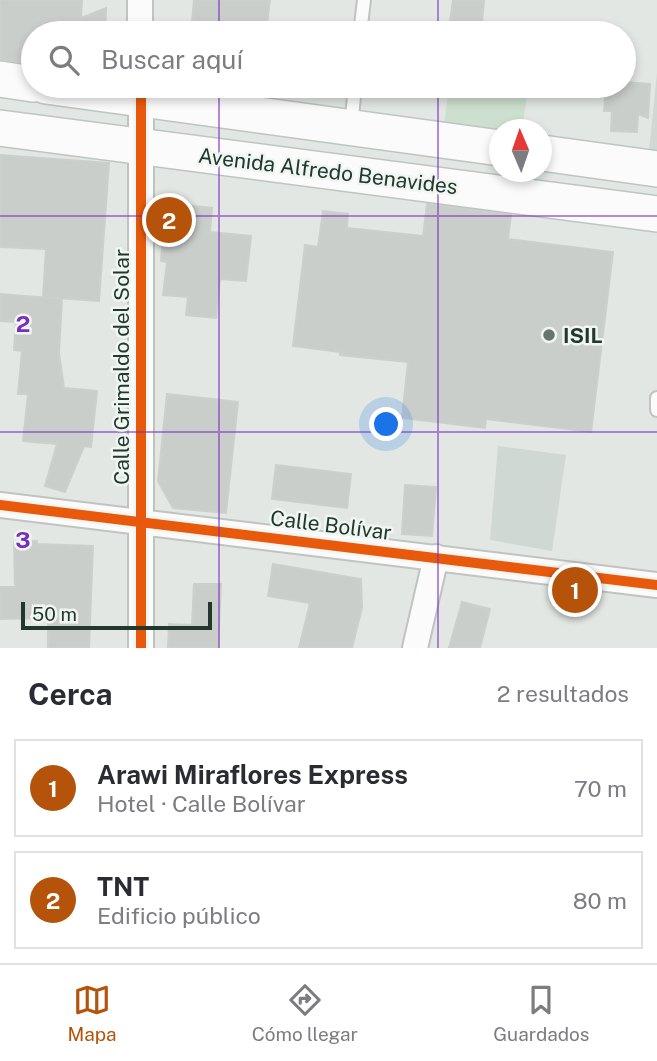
<!DOCTYPE html>
<html lang="es">
<meta charset="utf-8">
<style>
:root{--surface:#fff;--page:#f7f7f7;--text:#2b2b33;--muted:#7c7c81;--line:#e1e1e2;--accent:#b45309}
body{margin:0;font-family:"Public Sans",sans-serif;background:var(--page);color:var(--text)}
.compass{position:absolute;left:489px;top:119px;width:63px;height:63px;border-radius:50%;background:var(--surface);box-shadow:0 4px 10px #0003;rotate:358deg}
.scale{position:absolute;left:21px;bottom:18px;width:191px;box-sizing:border-box;padding-left:7px;border:4px solid #23382d;border-top:0;font-size:19px;line-height:24px;white-space:nowrap;color:#23382d;-webkit-text-stroke:5px #f0f6f2;paint-order:stroke}
.you{position:absolute;left:387px;top:425px;width:24px;height:24px;margin:-18px;border:5px solid #fff;border-radius:50%;background:#1a73e8;box-shadow:0 0 0 10px #1a73e833}
.badge{display:grid;place-items:center;width:46px;height:46px;border-radius:50%;background:var(--accent);color:#fff;font-size:23px;font-weight:700}
.pin{position:absolute;translate:-50% -50%;border:4px solid #fff;box-shadow:0 2px 7px #0006}
.list{margin:0;padding:0;list-style:none}
h2{display:flex;justify-content:space-between;align-items:center;height:91px;margin:0;padding:0 28px;font-size:30px}
h2 small{font-size:23px;font-weight:400;color:var(--muted)}
.list li{display:grid;grid-template-columns:46px 1fr auto;gap:21px;align-items:center;box-sizing:border-box;height:98px;margin:0 14px 14px;padding:0 14px;border:2px solid var(--line);border-radius:0px}
.list b{display:block;font-size:26px;white-space:nowrap}
.list p{margin:0;font-size:23px;white-space:nowrap;color:var(--muted)}
.list em{font-size:23px;font-style:normal;color:var(--muted)}
.icon{flex:none;width:38px;height:38px;fill:none;stroke:currentColor;stroke-width:2;stroke-linecap:round;stroke-linejoin:round}
.map{position:relative;flex:none;width:657px;height:648px;overflow:hidden}
.search{position:absolute;background:var(--surface);box-shadow:0 4px 10px #0003;left:21px;right:21px;top:21px;height:77px;display:flex;align-items:center;gap:18px;box-sizing:border-box;padding:0 24px;border-radius:38px;color:var(--muted);font-size:26px}
.sheet{height:315px;background:var(--surface)}
nav{display:flex;justify-content:space-around;align-items:center;box-sizing:border-box;height:98px;border-top:2px solid var(--line);background:var(--surface);font-size:19px;color:var(--muted)}
nav a{display:grid;justify-items:center;gap:4px}
nav .on{color:var(--accent)}
.map>svg:first-child{display:block}
.built{fill:#d0d8d3}
.green{fill:#cddfce}
.building{fill:#cacecb;stroke:#cbd0cd;stroke-width:2}
.lines{fill:none;stroke-linecap:round;stroke-linejoin:round}
.lane-casing{stroke:#bfc4c1;stroke-width:16}
.street-casing{stroke:#bfc4c1;stroke-width:28}
.secondary-casing{stroke:#bec5c1;stroke-width:38}
.lane{stroke:#fbfbfb;stroke-width:12}
.street{stroke:#fbfbfb;stroke-width:24}
.secondary{stroke:#fbfbfb;stroke-width:35}
.cycleway-casing{stroke:#f0f6f2;stroke-width:15}
.cycleway{stroke:#e8590c;stroke-width:10}
.grid{fill:none;stroke:#7b2cbf;stroke-width:2;stroke-opacity:0.55}
.poi-dot{fill:#66756d;stroke:#f0f6f2;stroke-width:2.5}
.labels{text-anchor:middle;dominant-baseline:central;stroke-width:5;stroke-linejoin:round;paint-order:stroke}
.street-label{font-size:21px;fill:#23382d;stroke:#f0f6f2}
.poi-label{font-size:21px;font-weight:bold;fill:#23382d;stroke:#f0f6f2;text-anchor:start}
.grid-label{font-size:23px;text-anchor:middle;font-weight:bold;fill:#7b2cbf;stroke:#f0f6f2;stroke-width:5;stroke-linejoin:round;paint-order:stroke}
</style>
<div class="map">
<svg width="657" height="648" viewBox="0 0 657 648">
<rect width="100%" height="100%" fill="#e2e7e4"/>
<path class="built" d="M657 73V151L649 150Z
M498 446 566 455 552 551 490 540Z"/>
<path class="green" d="M449 86H468L527 95 522 129 500 130 499 133 444 125Z"/>
<path class="building" d="M0 0H82L81 18 106 8 105 33H33V60L22 62 0 59Z
M194 0H270L266 33H191Z
M453 0H484L481 33 449 29Z
M624 82 650 84 648 118 638 114 637 132 611 131 612 111H604L606 86H624Z
M0 155 109 163 99 301 43 297 46 249 0 247Z
M166 203 212 208 210 232 251 236 246 281 220 279 216 318 186 315 188 297 163 295 167 262 161 261Z
M427 204 511 215 508 239 613 252 591 432 486 419 485 428 402 418 408 362 340 355V352L293 346 305 245 318 247 323 211 348 214 347 228 423 236Z
M0 294 62 299 59 353 64 388 97 391 91 447 84 446 65 492 45 486 57 444 23 441 28 394H18L22 351 14 350 16 322 0 321Z
M167 394 238 402 226 513 173 508 158 481Z
M276 465 351 474 347 508 272 499Z
M405 485 436 487 432 536 402 534Z
M37 541V544L93 546 89 648H48V618L0 619V587H15L14 542Z
M273 564 361 579 362 608 352 648H299L310 603 268 596Z
M194 584H221L218 648H168L169 624 192 625Z
M462 602 490 609 480 648H449Z"/>
<g class="lines">
<defs>
<path id="lane" d="M360 33 364 0
M351 127 355 86
M657 398V410"/>
<path id="street" d="M140 0V33
M141 86V648
M0 505 657 585
M415 648 436 557"/>
<path id="secondary" d="M0 79 33 84
M46 86 500 148
M0 128 657 214
M542 153 657 169"/>
</defs>
<use href="#lane" class="lane-casing"/>
<use href="#street" class="street-casing"/>
<use href="#secondary" class="secondary-casing"/>
<use href="#lane" class="lane"/>
<use href="#street" class="street"/>
<use href="#secondary" class="secondary"/>
<defs>
<path id="cycleway" d="M141 86V648
M0 505 657 585"/>
</defs>
<use href="#cycleway" class="cycleway-casing"/>
<use href="#cycleway" class="cycleway"/>
</g>
<path class="grid" d="M219 0V33M438 0V33M219 86V648M438 86V648M0 216H657M0 432H657"/>
<circle class="poi-dot" cx="549" cy="335" r="7"/>
<g class="labels">
<g class="street-label">
<text transform="translate(328 171) rotate(7)">Avenida Alfredo Benavides</text>
<text transform="translate(121 367) rotate(-90)">Calle Grimaldo del Solar</text>
<text transform="translate(331 525) rotate(7)">Calle Bolívar</text>
</g>
<g class="poi-label">
<text x="563" y="335">ISIL</text>
</g>
</g>
<g class="grid-label">
<text x="23" y="332">2</text>
<text x="23" y="548">3</text>
</g>
</svg>
<svg class="compass" viewBox="-18 -18 36 36"><path d="M0-13l5 13h-10z" fill="#e53935"/><path d="M0 13l5-13h-10z" fill="#7c7c81"/></svg>
<div class="scale">50 m</div>
<div class="you"></div>
<div class="pin badge" style="left:575px;top:590px">1</div>
<div class="pin badge" style="left:169px;top:220px">2</div>
<div class="search"><svg class="icon" aria-label="search" viewBox="0 0 24 24"><circle cx="10" cy="10" r="6"/><path d="M15 15l6 6"/></svg>Buscar aquí</div>
</div>
<section class="sheet">
<h2>Cerca<small>2 resultados</small></h2>
<ul class="list">
<li><span class="badge">1</span><div><b>Arawi Miraflores Express</b><p>Hotel · Calle Bolívar</p></div><em>70 m</em></li>
<li><span class="badge">2</span><div><b>TNT</b><p>Edificio público</p></div><em>80 m</em></li>
</ul>
</section>
<nav>
<a class="on"><svg class="icon" aria-label="map" viewBox="0 0 24 24"><path d="M3 6l6-2 6 2 6-2v14l-6 2-6-2-6 2zM9 4v14M15 6v14"/></svg>Mapa</a>
<a><svg class="icon" aria-label="directions" viewBox="0 0 24 24"><path d="M12 3l9 9-9 9-9-9zM9 14v-3h6M13 9l2 2-2 2"/></svg>Cómo llegar</a>
<a><svg class="icon" aria-label="saved" viewBox="0 0 24 24"><path d="M7 4h10v16l-5-4-5 4z"/></svg>Guardados</a>
</nav>
